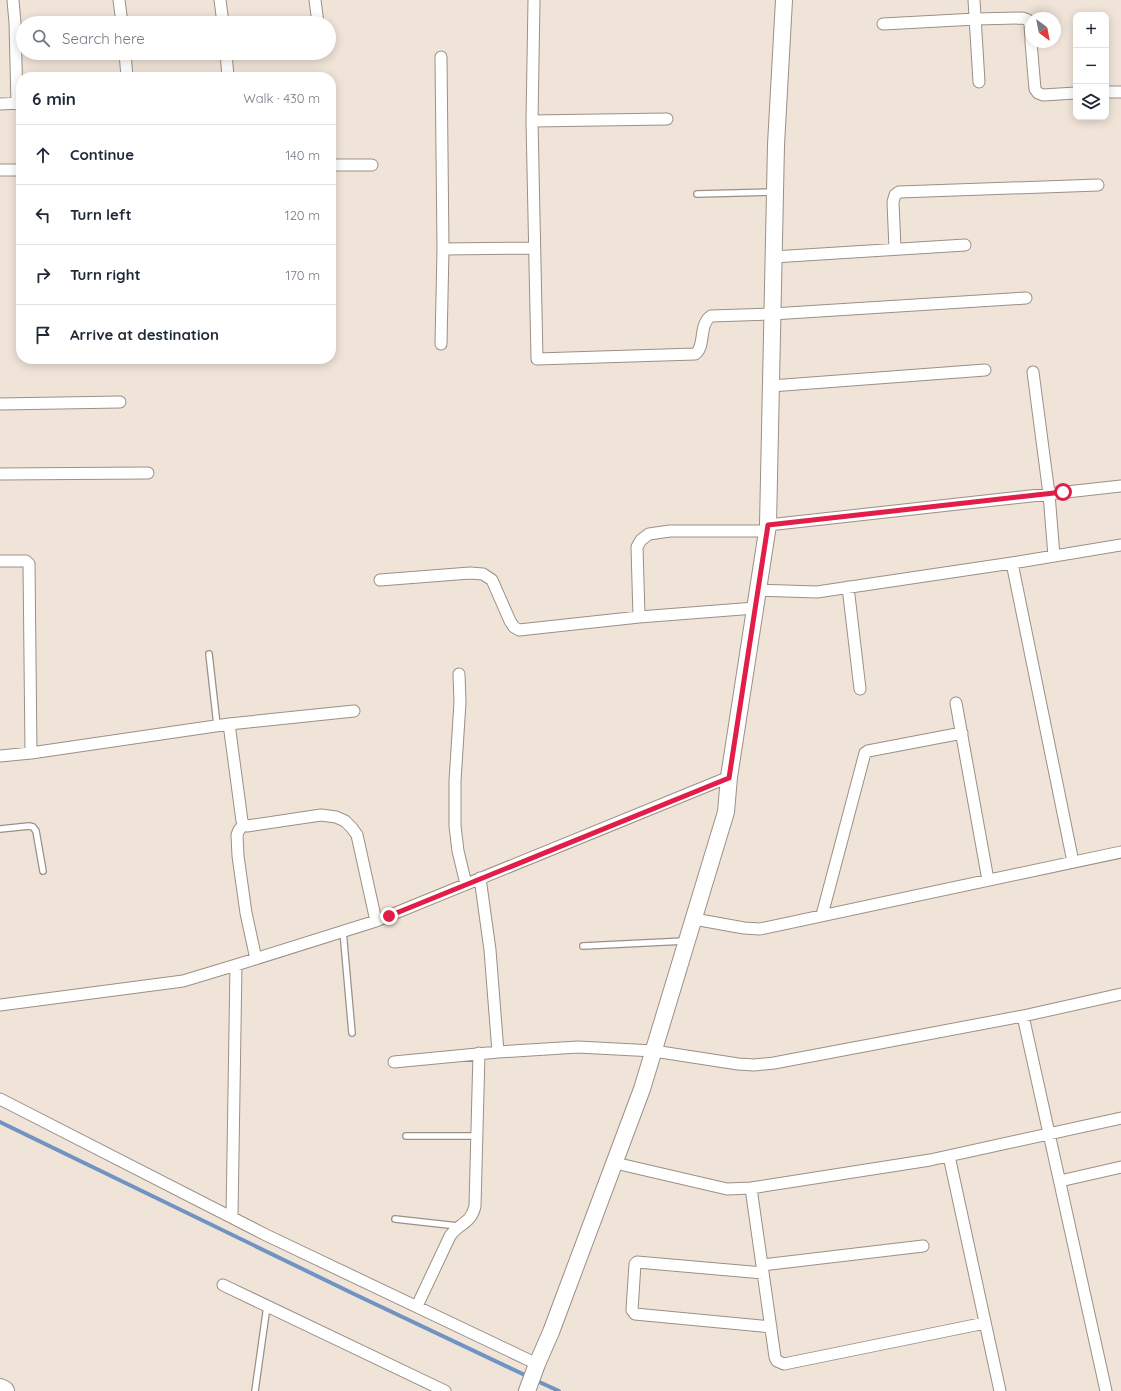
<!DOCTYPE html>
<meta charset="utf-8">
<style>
:root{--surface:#fff;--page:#f6f6f7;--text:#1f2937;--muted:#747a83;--line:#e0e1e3}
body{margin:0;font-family:Quicksand,sans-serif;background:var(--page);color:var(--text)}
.controls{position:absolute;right:12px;top:12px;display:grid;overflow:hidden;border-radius:8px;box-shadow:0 2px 10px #0003}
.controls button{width:36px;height:36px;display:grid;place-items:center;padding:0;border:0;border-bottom:1px solid var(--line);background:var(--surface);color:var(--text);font:20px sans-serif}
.compass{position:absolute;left:1025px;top:12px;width:36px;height:36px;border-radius:50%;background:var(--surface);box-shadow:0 2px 10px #0003;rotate:148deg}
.stop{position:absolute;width:12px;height:12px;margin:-9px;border:3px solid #e11d48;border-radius:50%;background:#fff}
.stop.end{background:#e11d48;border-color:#fff;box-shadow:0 1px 4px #0008}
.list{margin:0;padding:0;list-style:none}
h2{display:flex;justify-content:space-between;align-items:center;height:52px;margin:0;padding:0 16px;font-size:17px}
h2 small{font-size:13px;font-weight:400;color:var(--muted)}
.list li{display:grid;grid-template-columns:26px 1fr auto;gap:12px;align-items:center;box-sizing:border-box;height:60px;padding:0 16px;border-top:1px solid var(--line)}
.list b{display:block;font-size:15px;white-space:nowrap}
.list em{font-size:13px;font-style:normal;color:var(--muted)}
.icon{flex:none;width:22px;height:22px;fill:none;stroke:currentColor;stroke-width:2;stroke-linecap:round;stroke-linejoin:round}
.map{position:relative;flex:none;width:1121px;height:1391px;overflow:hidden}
.search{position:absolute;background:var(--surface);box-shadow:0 2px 10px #0003;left:16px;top:16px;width:320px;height:44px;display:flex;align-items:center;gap:10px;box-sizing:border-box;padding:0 14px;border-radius:22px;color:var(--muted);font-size:15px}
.panel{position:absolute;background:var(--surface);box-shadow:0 2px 10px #0003;left:16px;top:72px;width:320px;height:292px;border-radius:16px}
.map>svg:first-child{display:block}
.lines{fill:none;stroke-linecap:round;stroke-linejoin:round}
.stream{stroke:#7193c1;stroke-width:4}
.lane-casing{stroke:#9b9086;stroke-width:8}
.street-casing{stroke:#9b9086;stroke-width:13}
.secondary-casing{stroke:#9b9086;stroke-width:18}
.highway-casing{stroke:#9b9086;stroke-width:22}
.lane{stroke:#fff;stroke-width:5.5}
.street{stroke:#fff;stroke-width:11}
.secondary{stroke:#fff;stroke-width:16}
.highway{stroke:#fff;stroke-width:20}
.route{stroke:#e11d48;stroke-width:5}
</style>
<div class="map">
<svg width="1121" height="1391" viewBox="0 0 1121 1391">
<rect width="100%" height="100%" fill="#f0e4d8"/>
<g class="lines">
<path class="stream" d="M0 1122 354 1294 529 1377
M535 1380 559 1391"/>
<defs>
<path id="lane" d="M697 194 774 192
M209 654 217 725
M0 829 29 826 33 827 36 831 43 871
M343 931 352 1033
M583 946 685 941
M406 1136H477
M395 1219 458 1226
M255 1391 267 1306"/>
<path id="street" d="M13 0 15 23 17 104
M119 0 122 23
M220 0 223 23
M315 0 318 23
M534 0 532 121 537 359 695 354C706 347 698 325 711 316L772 314 1026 298
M974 0 979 82
M883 24 976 19 1023 18 1028 20 1030 24 1031 40
M1031 42 1035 89 1038 93 1043 95 1076 93
M125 53 127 77
M226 53 228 77
M1106 92H1121
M0 104 21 103
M532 121 667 119
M331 165H372
M0 170H21
M443 249 534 248
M895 249 893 202 895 195 899 192 1098 185
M773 257 965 245
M441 344 443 249 441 57
M1033 372 1049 494 1054 556
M771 386 985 370
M0 404 120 402
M0 474 148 473
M768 525 1121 486
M0 561H26L29 564 31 753
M1012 563 1073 862
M380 580 470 573 483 574 492 580 510 621 514 627 519 630 639 617 755 608
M848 587 860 689
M758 590 817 592 1012 563 1121 545
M639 617 637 547 641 540 649 534 670 531H767
M459 674 460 702 455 781V826L458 851 466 884
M956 703 988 880
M229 724 242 821 244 824 247 826 321 815 336 817 345 821 352 828 357 835 376 921
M0 756 31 753 229 724 354 711
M244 824 239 830 237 835 238 856 246 913 256 959
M480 878 490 950 498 1052
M822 915 865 753 868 751 962 733
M694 919 744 928 760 929 1121 852
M0 1005 183 981 236 965 376 921 729 777
M1023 1016 1106 1391
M394 1062 498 1052 578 1047 654 1051 738 1064 754 1065 774 1063 1023 1016 1121 994
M0 1099 266 1235 537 1364
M949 1156 1000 1391
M615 1163 727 1189 751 1188 930 1160 1121 1118
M1060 1181 1121 1167
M751 1188 775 1357 777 1361 784 1364 985 1323
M232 1217 236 965
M762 1265 923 1246
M763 1273 637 1262 635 1264 632 1310 635 1314 771 1327
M223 1285 445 1391
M417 1306 450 1236C459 1223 471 1224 475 1206L479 1053"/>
<path id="secondary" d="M527 1391 537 1364 551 1332 642 1089 726 812 729 777 768 525 776 145 784 0"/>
<path id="highway" d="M0 1389 4 1391"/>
</defs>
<use href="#lane" class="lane-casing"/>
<use href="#street" class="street-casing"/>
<use href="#secondary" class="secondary-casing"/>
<use href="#highway" class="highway-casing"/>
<use href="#lane" class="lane"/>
<use href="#street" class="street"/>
<use href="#secondary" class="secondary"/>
<use href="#highway" class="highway"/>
</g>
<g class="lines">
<path class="route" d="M389 916 729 778 768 525 1063 492"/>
</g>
</svg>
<div class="controls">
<button>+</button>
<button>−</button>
<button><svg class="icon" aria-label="layers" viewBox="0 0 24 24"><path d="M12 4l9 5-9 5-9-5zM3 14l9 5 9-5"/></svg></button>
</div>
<svg class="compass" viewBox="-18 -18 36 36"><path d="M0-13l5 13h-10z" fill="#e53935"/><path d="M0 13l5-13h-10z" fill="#747a83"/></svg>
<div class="stop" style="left:1063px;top:492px"></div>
<div class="stop end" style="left:389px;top:916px"></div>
<div class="search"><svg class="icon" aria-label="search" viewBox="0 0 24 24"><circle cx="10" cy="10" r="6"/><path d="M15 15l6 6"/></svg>Search here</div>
<section class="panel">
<h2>6 min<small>Walk · 430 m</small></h2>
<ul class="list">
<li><svg class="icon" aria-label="ahead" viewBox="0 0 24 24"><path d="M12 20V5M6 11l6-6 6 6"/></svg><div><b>Continue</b></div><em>140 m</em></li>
<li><svg class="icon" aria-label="left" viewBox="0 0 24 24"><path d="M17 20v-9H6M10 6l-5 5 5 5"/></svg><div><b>Turn left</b></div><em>120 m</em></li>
<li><svg class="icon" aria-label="right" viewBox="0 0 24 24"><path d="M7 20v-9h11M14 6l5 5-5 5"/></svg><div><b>Turn right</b></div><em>170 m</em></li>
<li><svg class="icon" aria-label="arrive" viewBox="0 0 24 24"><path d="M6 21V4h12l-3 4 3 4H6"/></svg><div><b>Arrive at destination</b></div></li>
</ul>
</section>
</div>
